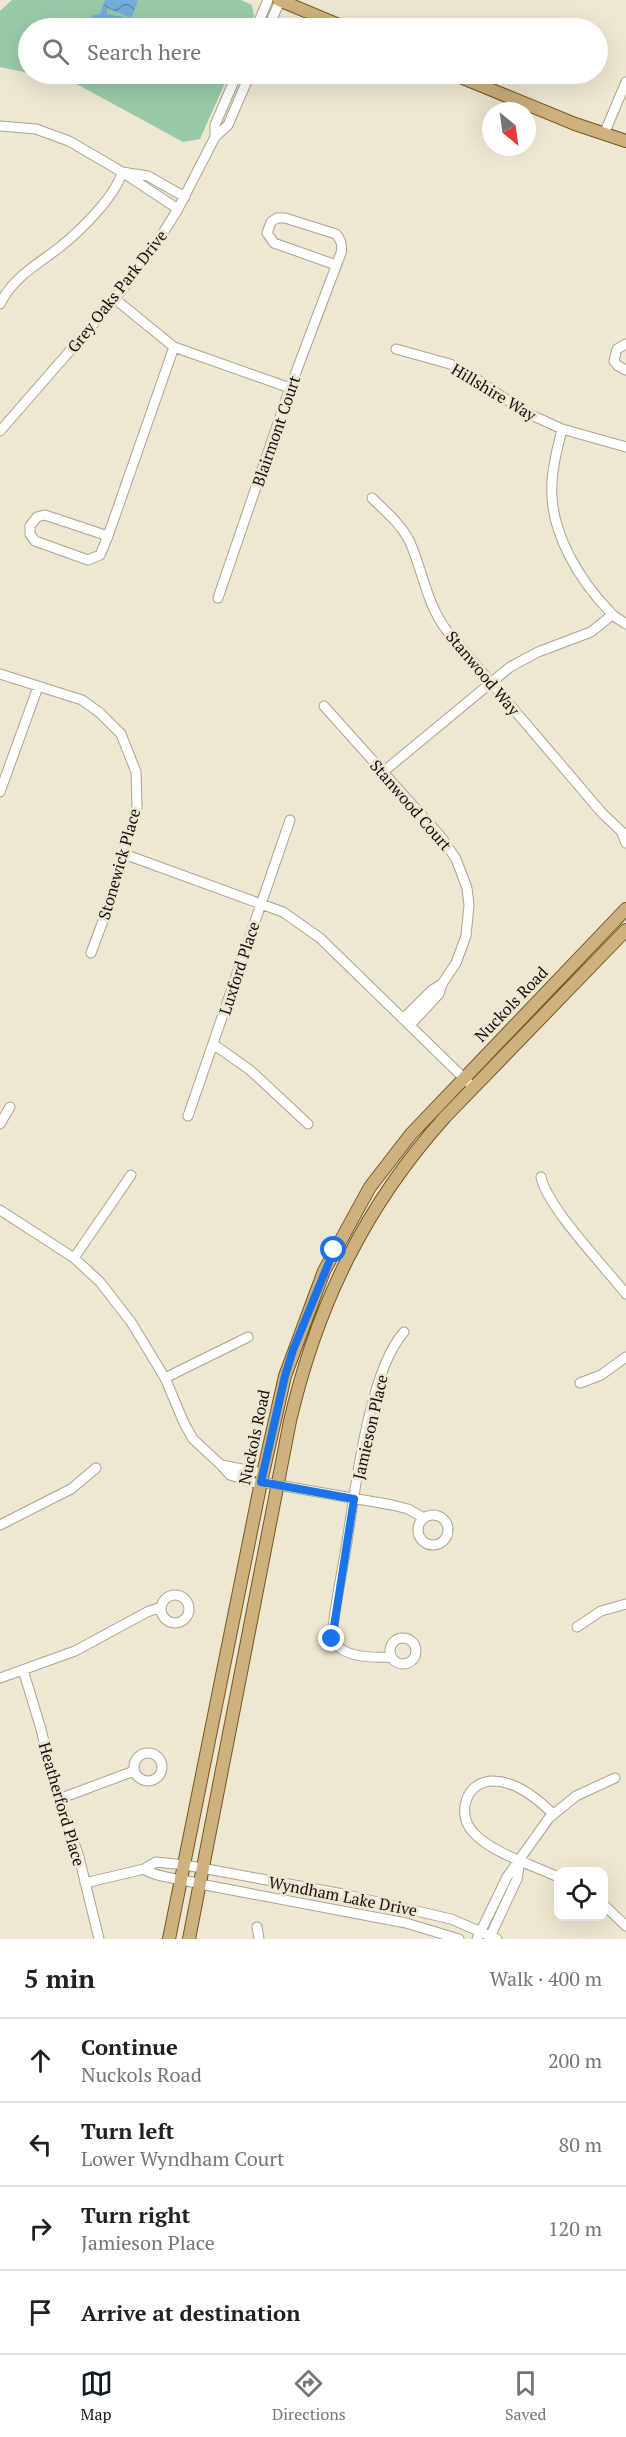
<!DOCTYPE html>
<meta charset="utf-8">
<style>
:root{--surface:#fff;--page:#f6f6f6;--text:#202124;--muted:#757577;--line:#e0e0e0;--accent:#111827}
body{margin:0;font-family:"PT Serif",serif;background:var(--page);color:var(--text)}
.controls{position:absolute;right:18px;bottom:18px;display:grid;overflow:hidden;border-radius:12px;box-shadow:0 6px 24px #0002}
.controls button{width:54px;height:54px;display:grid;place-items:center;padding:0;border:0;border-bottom:2px solid var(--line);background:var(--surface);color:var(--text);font:30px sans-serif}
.compass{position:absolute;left:482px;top:102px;width:54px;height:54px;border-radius:50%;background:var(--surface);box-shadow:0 6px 24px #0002;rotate:151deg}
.stop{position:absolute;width:18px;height:18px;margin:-14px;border:4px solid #1a73e8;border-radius:50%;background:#fff}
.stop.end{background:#1a73e8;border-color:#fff;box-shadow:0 2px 6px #0008}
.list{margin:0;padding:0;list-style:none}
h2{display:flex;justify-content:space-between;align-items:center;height:78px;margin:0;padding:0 24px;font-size:26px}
h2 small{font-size:20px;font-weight:400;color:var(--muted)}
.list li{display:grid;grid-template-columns:39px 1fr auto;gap:18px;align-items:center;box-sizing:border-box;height:84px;padding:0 24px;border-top:2px solid var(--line)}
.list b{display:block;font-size:22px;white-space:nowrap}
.list p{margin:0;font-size:20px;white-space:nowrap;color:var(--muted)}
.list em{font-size:20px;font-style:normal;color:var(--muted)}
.icon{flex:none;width:33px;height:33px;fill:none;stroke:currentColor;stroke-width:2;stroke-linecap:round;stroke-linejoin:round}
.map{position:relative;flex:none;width:626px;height:1939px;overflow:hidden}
.search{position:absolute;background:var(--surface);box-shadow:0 6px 24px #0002;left:18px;right:18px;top:18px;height:66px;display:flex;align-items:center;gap:15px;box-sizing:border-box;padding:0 21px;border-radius:33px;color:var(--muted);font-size:22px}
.sheet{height:414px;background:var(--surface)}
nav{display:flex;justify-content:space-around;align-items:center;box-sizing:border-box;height:84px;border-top:2px solid var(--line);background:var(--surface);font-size:16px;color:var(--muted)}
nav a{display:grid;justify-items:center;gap:3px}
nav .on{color:var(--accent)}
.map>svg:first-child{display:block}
.pitch{fill:#99caa8}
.water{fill:url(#water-waves)}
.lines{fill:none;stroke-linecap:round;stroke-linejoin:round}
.minor-casing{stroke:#aaa38f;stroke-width:11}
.major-casing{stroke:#76561d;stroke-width:14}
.minor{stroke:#fff;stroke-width:9}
.major{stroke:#cdb17e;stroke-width:12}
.route{stroke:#1a73e8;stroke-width:8}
.labels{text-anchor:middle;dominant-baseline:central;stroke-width:6;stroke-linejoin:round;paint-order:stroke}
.street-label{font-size:16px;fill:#120f08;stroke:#eee7d2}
</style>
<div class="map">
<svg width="626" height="1939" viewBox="0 0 626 1939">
<defs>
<pattern id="water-waves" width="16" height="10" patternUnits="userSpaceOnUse" patternTransform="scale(1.5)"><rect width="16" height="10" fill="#74add9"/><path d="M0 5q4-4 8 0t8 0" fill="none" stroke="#5e8bae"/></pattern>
</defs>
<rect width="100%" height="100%" fill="#eee7d2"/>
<path class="pitch" d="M12 0H241L252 5 254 16 248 28H28V73L0 67V11Z
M30 74H229L200 139 183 142 73 82Z"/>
<path class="water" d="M105 0H135L138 1 131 18 107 8V14L123 17 119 26 105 20 98 24 91 18 93 15 100 14Z"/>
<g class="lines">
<defs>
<path id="minor" d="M256 28 268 0
M268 28 280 1
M0 126 36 129 69 141 122 172C116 196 80 231 60 247 37 265 13 277 0 304
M604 134 626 82
M215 137V125L237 74
M178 209 122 172 148 176 185 197
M115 299 174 347 290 388
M626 344 617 349 614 361 618 366 626 370
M396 349 450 364 466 372 525 412 562 429 626 447
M562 429C558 447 552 466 552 484 549 531 579 580 611 613 615 618 621 620 626 624
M0 431 115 299 155 246 178 209 215 137 228 125 250 74
M372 498C385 511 400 523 409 540 423 571 426 603 447 631L602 813 621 831
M108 536 100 555 88 560 35 541 30 534V526L37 517 45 515 108 536 174 347
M218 598 290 388 341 253C343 245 341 240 336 234L285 218H277L271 222 267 233 274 243 336 265
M0 674 82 700 100 713 121 734 136 772 137 807 107 910 91 953
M324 706 442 838 456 859 467 888 469 905 466 936 456 963 442 984 439 994 410 1025
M383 772 510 667 538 652 591 632 612 615
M0 792 38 687
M626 835 621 831 626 843
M124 854 283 912 320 938 474 1088
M403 1019 432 990 442 984
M213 1044 250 1070 308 1124
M188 1116 290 820
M0 1124 10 1107
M541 1177C547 1207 605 1267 626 1294
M0 1210 74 1258 100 1282 131 1322 165 1378 184 1423 193 1439 221 1465
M74 1258 131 1175
M165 1378 248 1337
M580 1383 601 1375 626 1357
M261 1482 392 1505 408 1509 424 1518
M261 1485 230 1475 221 1465 263 1473
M418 1530a15 15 0 1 1 30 0a15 15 0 1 1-30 0Z
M0 1525 71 1489 96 1468
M161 1609a14 14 0 1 1 28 0a14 14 0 1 1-28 0Z
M577 1627 601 1611 626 1604
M390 1651a13 13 0 1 1 26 0a13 13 0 1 1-26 0Z
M391 1657C373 1658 341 1658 332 1639 334 1609 341 1578 346 1548 355 1493 368 1372 404 1332
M23 1670 41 1729 54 1784 79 1857 99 1939
M0 1678 75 1651 147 1612 161 1607
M134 1767a14 14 0 1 1 28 0a14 14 0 1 1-28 0Z
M59 1799 134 1771
M553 1814C538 1799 516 1781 493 1781 466 1781 456 1814 473 1832 491 1853 533 1865 558 1877
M85 1883 144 1869
M604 1905 626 1926
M257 1927 259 1939
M459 1939 406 1923 200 1884C185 1879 156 1878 144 1869L156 1862 185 1865 343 1894 451 1919 497 1939
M477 1939 507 1877 549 1818 576 1796 615 1778
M489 1939 517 1879 520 1861"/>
<path id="major" d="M279 0 346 28
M453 74 575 124 626 141
M169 1939 261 1482 285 1376 324 1271 370 1187 411 1134 626 909
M189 1939 290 1421C317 1305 365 1206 445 1117L626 930"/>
</defs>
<use href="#minor" class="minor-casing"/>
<use href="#major" class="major-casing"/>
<use href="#minor" class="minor"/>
<use href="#major" class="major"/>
</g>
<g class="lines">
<path class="route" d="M332 1639 354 1499 261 1482 285 1376 293 1350 334 1250"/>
</g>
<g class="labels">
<g class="street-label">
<text transform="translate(117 291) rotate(-52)">Grey Oaks Park Drive</text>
<text transform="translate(494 392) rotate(31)">Hillshire Way</text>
<text transform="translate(276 431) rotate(-71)">Blairmont Court</text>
<text transform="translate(483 673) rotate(50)">Stanwood Way</text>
<text transform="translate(411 805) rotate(49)">Stanwood Court</text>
<text transform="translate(119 864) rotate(-74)">Stonewick Place</text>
<text transform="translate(239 968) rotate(-72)">Luxford Place</text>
<text transform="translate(511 1004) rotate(-46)">Nuckols Road</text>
<text transform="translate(370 1427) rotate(-77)">Jamieson Place</text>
<text transform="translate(254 1437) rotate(-78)">Nuckols Road</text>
<text transform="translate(62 1804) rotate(74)">Heatherford Place</text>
<text transform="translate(343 1896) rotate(11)">Wyndham Lake Drive</text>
</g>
</g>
</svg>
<div class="controls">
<button><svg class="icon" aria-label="locate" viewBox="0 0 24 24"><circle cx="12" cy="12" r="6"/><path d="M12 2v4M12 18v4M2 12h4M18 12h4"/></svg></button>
</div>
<svg class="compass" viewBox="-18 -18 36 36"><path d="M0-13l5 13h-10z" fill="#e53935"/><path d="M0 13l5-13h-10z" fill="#757577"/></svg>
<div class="stop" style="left:334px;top:1250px"></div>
<div class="stop end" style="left:332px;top:1639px"></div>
<div class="search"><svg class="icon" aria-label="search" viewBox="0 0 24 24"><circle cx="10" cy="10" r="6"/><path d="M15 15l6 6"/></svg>Search here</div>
</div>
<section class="sheet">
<h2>5 min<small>Walk · 400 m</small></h2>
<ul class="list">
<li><svg class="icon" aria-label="ahead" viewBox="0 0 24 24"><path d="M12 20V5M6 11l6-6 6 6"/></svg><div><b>Continue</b><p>Nuckols Road</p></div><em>200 m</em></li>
<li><svg class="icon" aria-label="left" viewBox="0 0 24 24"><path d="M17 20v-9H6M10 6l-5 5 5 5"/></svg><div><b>Turn left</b><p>Lower Wyndham Court</p></div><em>80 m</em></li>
<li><svg class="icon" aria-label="right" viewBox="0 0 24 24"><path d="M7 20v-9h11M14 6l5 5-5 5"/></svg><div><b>Turn right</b><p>Jamieson Place</p></div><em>120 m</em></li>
<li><svg class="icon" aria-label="arrive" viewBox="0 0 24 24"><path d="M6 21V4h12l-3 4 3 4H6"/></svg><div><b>Arrive at destination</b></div></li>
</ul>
</section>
<nav>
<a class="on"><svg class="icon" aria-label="map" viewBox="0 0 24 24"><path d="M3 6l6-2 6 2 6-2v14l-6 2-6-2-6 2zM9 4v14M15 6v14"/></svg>Map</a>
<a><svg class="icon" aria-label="directions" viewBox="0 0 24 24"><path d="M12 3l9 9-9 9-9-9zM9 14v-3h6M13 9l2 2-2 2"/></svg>Directions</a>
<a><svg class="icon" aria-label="saved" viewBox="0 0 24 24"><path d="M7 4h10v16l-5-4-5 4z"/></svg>Saved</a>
</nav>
